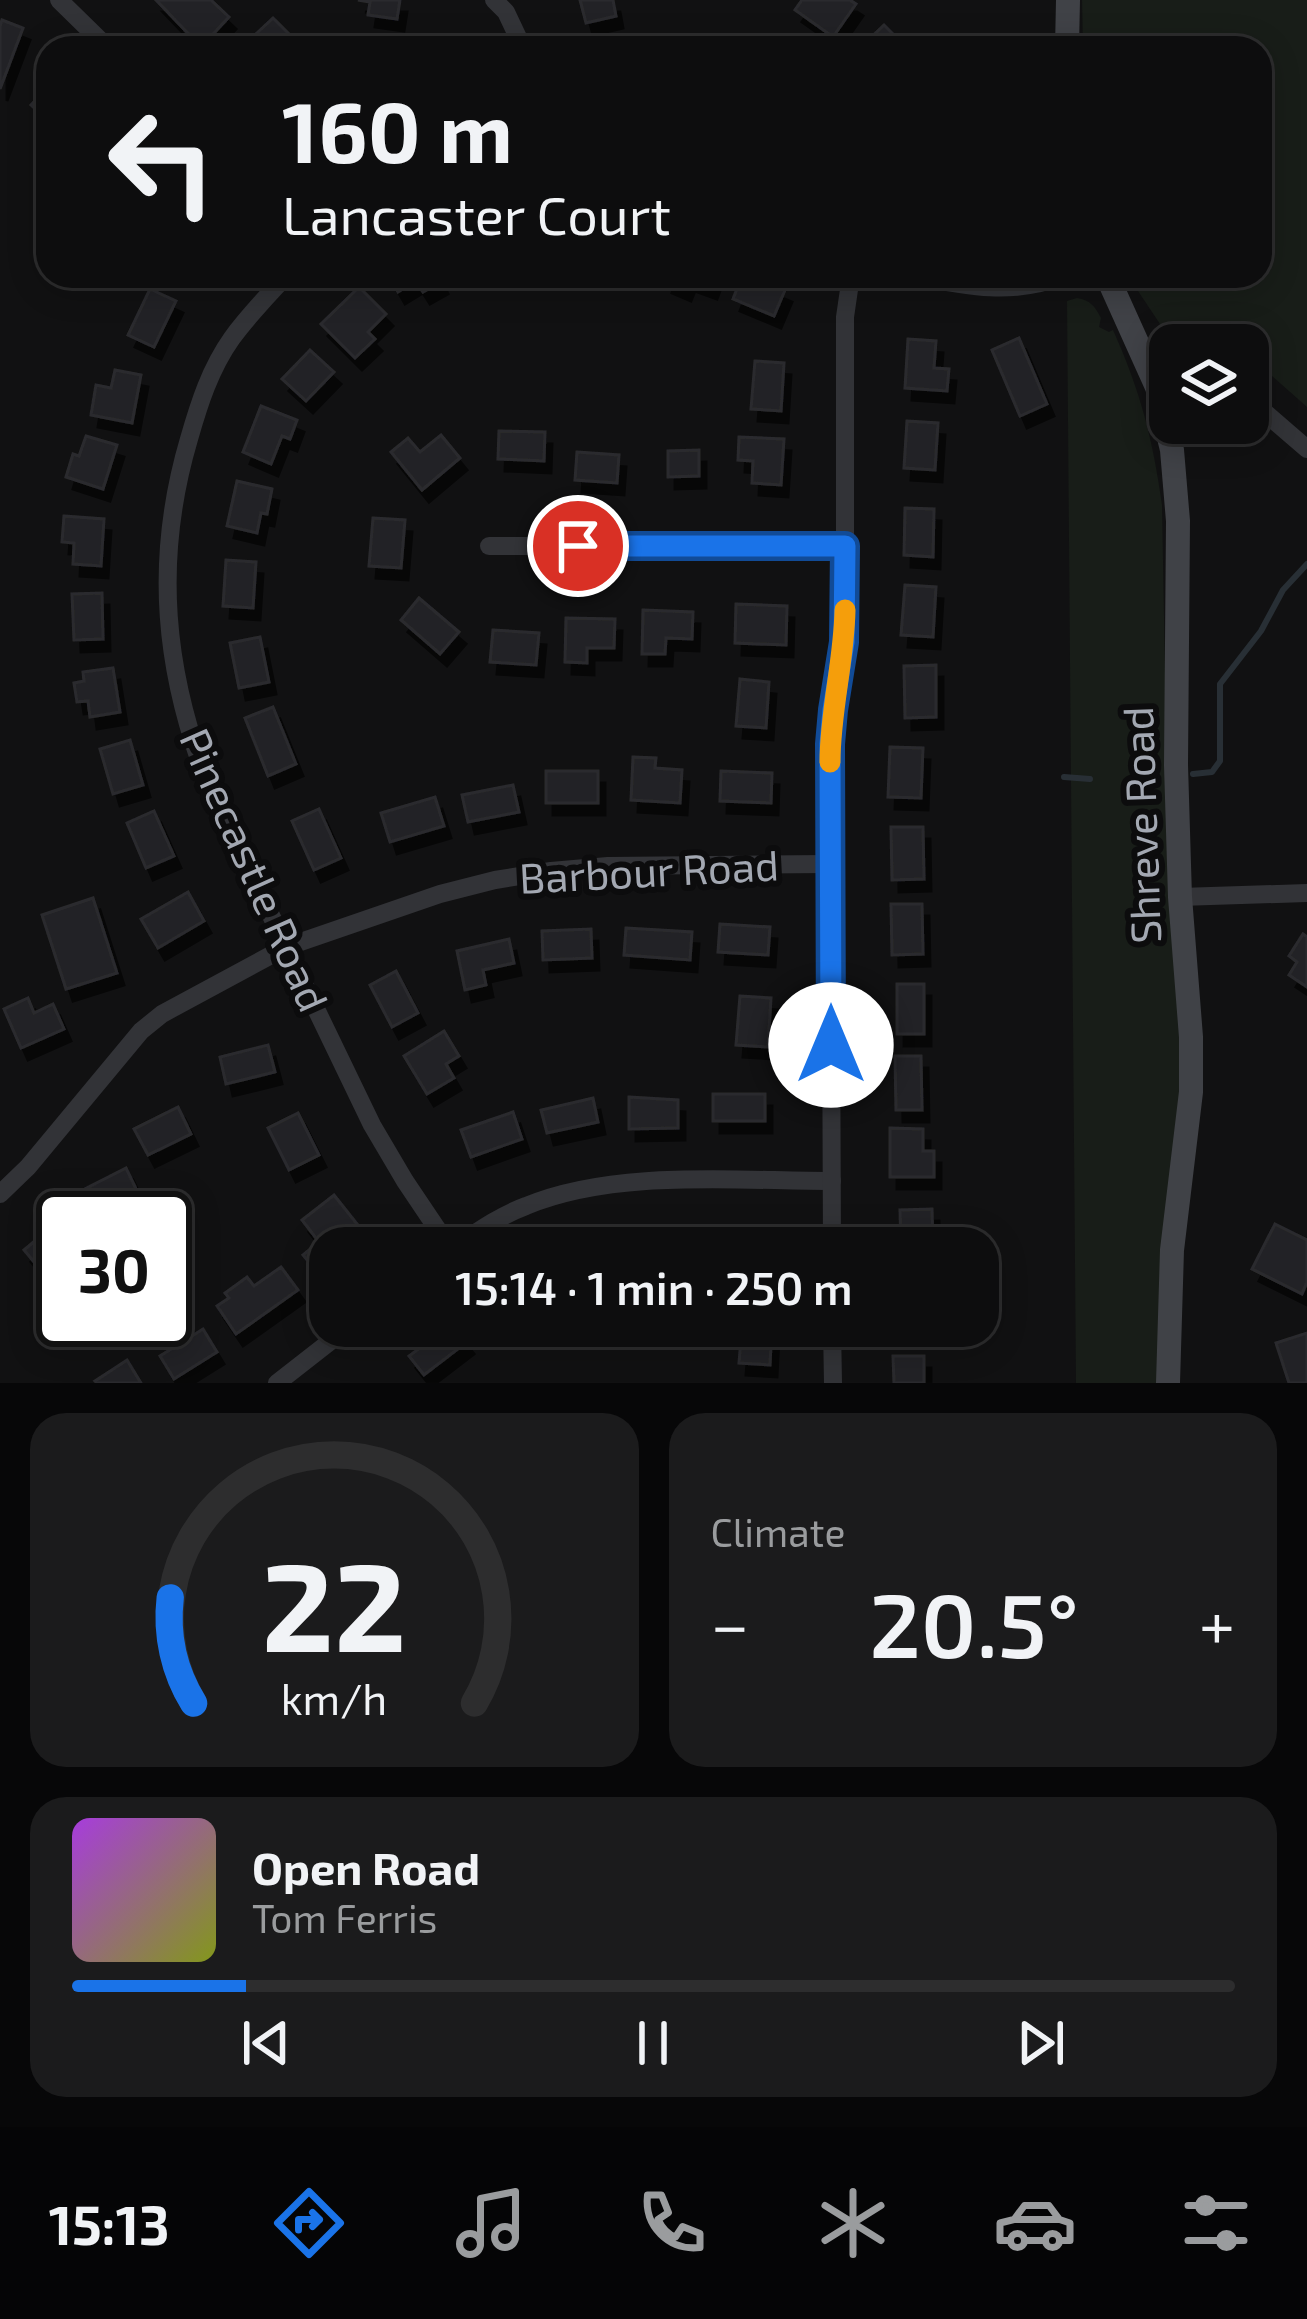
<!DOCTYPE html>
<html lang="en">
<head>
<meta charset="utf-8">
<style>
  :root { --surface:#0d0d0e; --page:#1b1b1c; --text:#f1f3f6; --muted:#9a9c9e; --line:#2d2d2e; --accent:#1a73e8 }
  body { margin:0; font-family:"Exo 2",sans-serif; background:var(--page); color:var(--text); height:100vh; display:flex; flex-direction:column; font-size:45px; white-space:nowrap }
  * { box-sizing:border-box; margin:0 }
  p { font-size:39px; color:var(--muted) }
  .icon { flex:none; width:66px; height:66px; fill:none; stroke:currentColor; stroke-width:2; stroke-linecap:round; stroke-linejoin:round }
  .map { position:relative; height:1383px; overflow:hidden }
  .panel { display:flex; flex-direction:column; gap:30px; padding:30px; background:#070708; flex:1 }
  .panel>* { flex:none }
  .top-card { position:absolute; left:36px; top:36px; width:1236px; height:252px; border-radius:36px; box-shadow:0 6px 30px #0003,0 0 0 3px var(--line); background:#0d0d0e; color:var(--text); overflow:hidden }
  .controls { position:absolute; left:1149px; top:324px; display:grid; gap:24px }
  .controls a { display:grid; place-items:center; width:120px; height:120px; border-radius:24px; background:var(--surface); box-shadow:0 6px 30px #0003,0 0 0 3px var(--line); font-size:60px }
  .speed { position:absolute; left:36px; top:1191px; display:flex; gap:24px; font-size:60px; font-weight:700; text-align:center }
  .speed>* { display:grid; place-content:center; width:156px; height:156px; border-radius:50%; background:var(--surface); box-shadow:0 6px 30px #0003,0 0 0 3px var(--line); line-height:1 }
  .speed .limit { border:6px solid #111; border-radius:18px; background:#fff; color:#111 }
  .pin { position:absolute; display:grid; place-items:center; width:102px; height:102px; color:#fff; margin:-51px; border:6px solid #fff; border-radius:50%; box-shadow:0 3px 12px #0007 }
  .me { position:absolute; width:132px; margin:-66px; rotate:0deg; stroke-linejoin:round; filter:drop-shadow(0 0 9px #0008) }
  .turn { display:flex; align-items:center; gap:42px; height:252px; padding:0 48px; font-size:54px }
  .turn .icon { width:156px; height:156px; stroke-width:2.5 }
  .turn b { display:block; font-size:84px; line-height:102px }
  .big { font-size:90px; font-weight:600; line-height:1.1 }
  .panel .card { flex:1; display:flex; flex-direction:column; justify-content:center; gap:18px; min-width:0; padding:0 42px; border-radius:36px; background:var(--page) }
  .panel .dial { align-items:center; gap:0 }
  .dial svg { height:312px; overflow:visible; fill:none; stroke:var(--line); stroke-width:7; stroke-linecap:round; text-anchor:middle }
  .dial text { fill:var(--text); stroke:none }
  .song { display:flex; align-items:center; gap:36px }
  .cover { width:144px; height:144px; border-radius:18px; background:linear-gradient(135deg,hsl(280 70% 55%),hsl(70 70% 35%)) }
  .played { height:12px; border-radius:6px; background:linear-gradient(90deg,var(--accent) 15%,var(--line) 15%) }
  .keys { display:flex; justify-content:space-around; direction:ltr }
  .heat { display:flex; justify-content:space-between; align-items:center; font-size:66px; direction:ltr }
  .panel .tiles { flex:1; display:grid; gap:30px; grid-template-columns:1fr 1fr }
  .card:last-child { grid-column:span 2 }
  .trip { position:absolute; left:309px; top:1227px; width:690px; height:120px; border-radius:36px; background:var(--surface); box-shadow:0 6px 30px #0003,0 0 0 3px var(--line); font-weight:600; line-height:120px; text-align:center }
  .dock { display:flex; height:192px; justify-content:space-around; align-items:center; background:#050506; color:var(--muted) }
  .dock .icon { width:84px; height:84px }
  .dock .on { color:var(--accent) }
  .dock b { font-size:54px; color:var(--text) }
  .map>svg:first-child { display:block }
  .green { fill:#181d18 }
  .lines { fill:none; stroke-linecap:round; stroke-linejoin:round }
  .stream { stroke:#282f35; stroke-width:6 }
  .building { fill:#242426; stroke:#2b2b2e; stroke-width:3; filter:url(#shadow) }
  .street { stroke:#323337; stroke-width:18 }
  .secondary { stroke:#404247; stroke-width:24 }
  .route-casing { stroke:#114b97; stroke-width:30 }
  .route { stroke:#1a73e8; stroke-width:21 }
  .slow { stroke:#f59e0b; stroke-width:21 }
  .labels { text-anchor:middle; stroke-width:12; stroke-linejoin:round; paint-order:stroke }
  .street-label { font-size:42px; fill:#a3a8b2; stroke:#0c0c0d }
</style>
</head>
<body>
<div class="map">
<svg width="1307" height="1383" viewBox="0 0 1307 1383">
  <defs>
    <filter id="shadow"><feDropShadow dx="7" dy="12" stdDeviation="0" flood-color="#0009"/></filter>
  </defs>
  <rect width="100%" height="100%" fill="#111112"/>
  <g class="green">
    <path d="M 1082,0 L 1307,0 L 1307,407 L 1272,376 L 1248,371 L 1248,345 L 1174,345 L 1128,276 L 1260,276 L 1260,48 L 1083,48 Z"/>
    <path d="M 1077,298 C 1091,300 1095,307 1101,318 L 1099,327 L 1109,332 L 1113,330 C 1140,390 1153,439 1162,505 L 1169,895 L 1179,1004 L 1181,1092 L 1158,1383 L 1076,1383 L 1067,301 Z"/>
  </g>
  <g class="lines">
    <g class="stream">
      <path d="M 1193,774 L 1212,772 L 1220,761 L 1220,684 L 1261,631 L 1283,590 L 1307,564"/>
      <path d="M 1146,776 L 1156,776"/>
      <path d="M 1064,777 L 1090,779"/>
    </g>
  </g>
  <g class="building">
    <path d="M 156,0 L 211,0 L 229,17 L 201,47 Z"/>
    <path d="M 358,0 L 400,0 L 397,19 L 368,15 L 370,2 Z"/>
    <path d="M 580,0 L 613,0 L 616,16 L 586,23 Z"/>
    <path d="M 802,0 L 850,0 L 856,4 L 833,37 L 795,10 Z"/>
    <path d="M 273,18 L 291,36 L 279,48 L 241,48 Z"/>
    <path d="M 2,20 L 23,28 L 0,89 L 0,26 Z"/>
    <path d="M 884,25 L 907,48 L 862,46 Z"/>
    <path d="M 48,87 L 48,121 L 31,105 Z"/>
    <path d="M 389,276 L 438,276 L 441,282 L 423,292 L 416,281 L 398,292 Z"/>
    <path d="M 667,276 L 714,276 L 710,287 L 688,279 L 684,289 L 665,281 Z"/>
    <path d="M 742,276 L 751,276 L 785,290 L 774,316 L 733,299 Z"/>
    <path d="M 359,287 L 386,314 L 368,332 L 375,339 L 355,358 L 321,324 Z"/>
    <path d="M 150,289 L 176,301 L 154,347 L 128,335 Z"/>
    <path d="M 1019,338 L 1047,404 L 1020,416 L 992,350 Z"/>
    <path d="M 908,339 L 936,341 L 934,368 L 949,369 L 947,391 L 905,388 Z"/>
    <path d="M 310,350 L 334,372 L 306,401 L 282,379 Z"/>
    <path d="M 755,361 L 784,363 L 781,411 L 751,409 Z"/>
    <path d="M 115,370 L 141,375 L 132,423 L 91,415 L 96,385 L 111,388 Z"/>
    <path d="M 261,406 L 297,420 L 290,439 L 282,436 L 271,464 L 243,452 Z"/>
    <path d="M 907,421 L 938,423 L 935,470 L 904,468 Z"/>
    <path d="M 499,431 L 545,432 L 544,461 L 498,459 Z"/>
    <path d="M 441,435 L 460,458 L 422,490 L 391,452 L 408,438 L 420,452 Z"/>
    <path d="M 86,436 L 117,445 L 103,489 L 66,477 L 73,454 L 79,456 Z"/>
    <path d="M 739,437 L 784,439 L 781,485 L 752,483 L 753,461 L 738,460 Z"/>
    <path d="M 699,450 L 699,476 L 668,477 L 668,451 Z"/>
    <path d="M 577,452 L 619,455 L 617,483 L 575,480 Z"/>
    <path d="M 237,481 L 272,489 L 267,514 L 261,513 L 257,533 L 227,526 Z"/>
    <path d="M 905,508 L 934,509 L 933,557 L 904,555 Z"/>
    <path d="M 64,516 L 104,519 L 101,566 L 73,564 L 74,543 L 62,542 Z"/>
    <path d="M 373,518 L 405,520 L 401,568 L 369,566 Z"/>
    <path d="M 226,560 L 256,562 L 253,608 L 223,606 Z"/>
    <path d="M 905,585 L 936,587 L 933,637 L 901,635 Z"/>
    <path d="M 102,593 L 103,639 L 74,640 L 72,594 Z"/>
    <path d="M 419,598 L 459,632 L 440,654 L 401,620 Z"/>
    <path d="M 736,604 L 787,606 L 786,645 L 735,643 Z"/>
    <path d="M 643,610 L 693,612 L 692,639 L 666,638 L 665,654 L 642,654 Z"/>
    <path d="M 566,618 L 615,619 L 614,648 L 587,648 L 587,663 L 565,662 Z"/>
    <path d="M 493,630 L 539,633 L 536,665 L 490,662 Z"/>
    <path d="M 260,637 L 269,682 L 239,688 L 230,643 Z"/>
    <path d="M 936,665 L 936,717 L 905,718 L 904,666 Z"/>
    <path d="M 113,668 L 120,712 L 90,717 L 88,701 L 77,702 L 74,683 L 84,681 L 83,672 Z"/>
    <path d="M 740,679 L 769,682 L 766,728 L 736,726 Z"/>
    <path d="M 273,707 L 296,764 L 268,776 L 245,718 Z"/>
    <path d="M 130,740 L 143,785 L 113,794 L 100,749 Z"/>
    <path d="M 890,747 L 923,748 L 921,798 L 888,797 Z"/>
    <path d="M 633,757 L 656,758 L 655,768 L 682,770 L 680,803 L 631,800 Z"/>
    <rect x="546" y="771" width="52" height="32"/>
    <path d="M 721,771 L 772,773 L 771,803 L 720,801 Z"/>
    <path d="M 513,785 L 519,812 L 468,822 L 462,795 Z"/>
    <path d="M 435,797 L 444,826 L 390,842 L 381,813 Z"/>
    <path d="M 319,809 L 341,858 L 314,870 L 292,821 Z"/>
    <path d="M 154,811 L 174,856 L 146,868 L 127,823 Z"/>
    <path d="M 891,827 L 923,827 L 924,879 L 892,880 Z"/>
    <path d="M 188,892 L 204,921 L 158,948 L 141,919 Z"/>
    <path d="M 93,898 L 117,973 L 66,989 L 42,915 Z"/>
    <path d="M 891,904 L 922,904 L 923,954 L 892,955 Z"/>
    <path d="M 720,924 L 770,927 L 768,955 L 718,952 Z"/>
    <path d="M 626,928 L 692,932 L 690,960 L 624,955 Z"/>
    <path d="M 591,929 L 592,958 L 543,960 L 542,931 Z"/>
    <path d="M 1303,934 L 1307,937 L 1307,987 L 1289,975 L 1297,962 L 1289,956 Z"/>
    <path d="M 509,939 L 514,963 L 483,970 L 486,985 L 465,990 L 457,951 Z"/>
    <path d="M 396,971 L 418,1013 L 392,1027 L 370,985 Z"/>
    <rect x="897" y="984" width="27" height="50"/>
    <path d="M 740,996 L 771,998 L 768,1047 L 736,1045 Z"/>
    <path d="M 28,998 L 34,1013 L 53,1004 L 64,1029 L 21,1048 L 4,1009 Z"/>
    <path d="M 444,1031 L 459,1056 L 446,1064 L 454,1078 L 427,1094 L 404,1056 Z"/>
    <path d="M 268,1045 L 275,1072 L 226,1084 L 220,1057 Z"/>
    <path d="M 895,1056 L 921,1056 L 922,1110 L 896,1110 Z"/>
    <rect x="713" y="1094" width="52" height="27"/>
    <path d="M 629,1097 L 678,1100 L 678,1128 L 629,1129 Z"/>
    <path d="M 593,1098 L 598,1122 L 547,1133 L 541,1110 Z"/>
    <path d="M 178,1107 L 191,1134 L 148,1155 L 134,1129 Z"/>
    <path d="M 513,1112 L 522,1139 L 471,1157 L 461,1130 Z"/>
    <path d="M 298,1113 L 319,1155 L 289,1170 L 268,1128 Z"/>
    <path d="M 890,1128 L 923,1129 L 923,1151 L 934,1151 L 934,1177 L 890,1177 Z"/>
    <path d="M 126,1168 L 139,1195 L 96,1216 L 83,1190 Z"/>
    <path d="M 334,1195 L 365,1234 L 347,1248 L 330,1248 L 330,1261 L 317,1272 L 303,1255 L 319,1242 L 302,1220 Z"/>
    <path d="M 932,1209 L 933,1248 L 901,1248 L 900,1210 Z"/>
    <path d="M 61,1219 L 63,1222 L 63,1257 L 44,1274 L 24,1250 Z"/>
    <path d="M 1275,1224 L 1307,1240 L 1307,1282 L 1302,1294 L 1252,1269 Z"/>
    <path d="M 632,1240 L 684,1242 L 684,1248 L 631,1248 Z"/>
    <path d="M 724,1241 L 772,1244 L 772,1248 L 723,1248 Z"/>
    <path d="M 281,1267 L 298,1290 L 236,1334 L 217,1306 L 229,1298 L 225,1293 L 247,1277 L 254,1286 Z"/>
    <path d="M 449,1326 L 454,1326 L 467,1342 L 424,1375 L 409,1356 Z"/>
    <path d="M 742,1326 L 772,1326 L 770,1365 L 739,1363 Z"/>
    <path d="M 203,1329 L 217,1352 L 174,1379 L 160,1356 Z"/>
    <path d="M 1307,1333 L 1307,1383 L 1289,1383 L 1276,1343 Z"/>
    <path d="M 893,1356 L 924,1356 L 924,1383 L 894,1383 Z"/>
    <path d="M 127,1360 L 141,1383 L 97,1383 L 95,1381 Z"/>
  </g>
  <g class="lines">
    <g class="street">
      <path d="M 59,0 L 108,48"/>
      <path d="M 494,0 L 506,12 L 523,48"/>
      <path d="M 286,276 C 267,296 248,316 232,338 C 210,369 199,404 189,439 C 153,561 164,673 210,789 L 372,1125 L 405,1181 L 450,1248"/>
      <path d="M 914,276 C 965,286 1013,296 1063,276"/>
      <path d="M 1248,398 L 1307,449"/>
      <path d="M 489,546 L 845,546"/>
      <path d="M 1180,897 L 1307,893"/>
      <path d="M 0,1194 L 28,1167 L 141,1031 L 162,1014 L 286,947 L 440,894 L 495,880 L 551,871 L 608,866 L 830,864"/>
      <path d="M 453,1248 C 477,1232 499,1216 526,1206 C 615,1169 736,1181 832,1181"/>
      <path d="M 832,1248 L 830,744 L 833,709 L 845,642 L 845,317 L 851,276"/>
      <path d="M 832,1326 L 833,1383"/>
      <path d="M 277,1383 L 350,1326"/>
    </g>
    <g class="secondary">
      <path d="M 1067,48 L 1068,0"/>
      <path d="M 1107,276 L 1157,387 L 1172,450 L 1178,521 L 1176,765 L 1180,897 L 1191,1037 L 1191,1092 L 1172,1250 L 1168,1383"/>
    </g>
  </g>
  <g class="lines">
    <g class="route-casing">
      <path id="route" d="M 578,546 L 845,546 L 844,642 L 833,710 L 830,744 L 831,1045"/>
    </g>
    <use href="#route" class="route"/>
    <path class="slow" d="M 830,762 C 830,711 844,662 845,610"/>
  </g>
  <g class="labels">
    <g class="street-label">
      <text transform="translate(1142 825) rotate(-92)" y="15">Shreve Road</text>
      <text transform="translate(254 870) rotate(66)" y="15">Pinecastle Road</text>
      <text transform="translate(649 872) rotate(-3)" y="15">Barbour Road</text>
    </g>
  </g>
</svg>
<div class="controls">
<a><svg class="icon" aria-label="layers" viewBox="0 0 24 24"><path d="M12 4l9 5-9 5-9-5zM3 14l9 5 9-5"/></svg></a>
</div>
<div class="speed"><div class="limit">30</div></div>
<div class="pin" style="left:578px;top:546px;background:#d93025"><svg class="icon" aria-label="arrive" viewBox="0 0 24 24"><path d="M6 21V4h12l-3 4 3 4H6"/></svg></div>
<svg class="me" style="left:831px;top:1045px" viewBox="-20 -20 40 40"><circle r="19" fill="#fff"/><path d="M0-13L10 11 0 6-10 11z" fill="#1a73e8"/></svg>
<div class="trip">15:14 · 1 min · 250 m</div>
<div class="top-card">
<div class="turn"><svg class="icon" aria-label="left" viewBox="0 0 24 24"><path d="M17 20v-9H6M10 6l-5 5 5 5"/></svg><div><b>160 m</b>Lancaster Court</div></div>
</div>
</div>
<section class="panel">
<div class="tiles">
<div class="card dial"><svg viewBox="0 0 100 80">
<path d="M14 69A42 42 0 1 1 86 69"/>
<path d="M14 69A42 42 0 0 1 8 42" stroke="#1a73e8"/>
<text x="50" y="56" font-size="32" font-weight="700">22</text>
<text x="50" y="72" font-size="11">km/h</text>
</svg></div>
<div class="card"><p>Climate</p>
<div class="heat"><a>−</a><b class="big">20.5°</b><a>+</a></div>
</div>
<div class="card">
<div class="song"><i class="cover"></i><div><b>Open Road</b><p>Tom Ferris</p></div></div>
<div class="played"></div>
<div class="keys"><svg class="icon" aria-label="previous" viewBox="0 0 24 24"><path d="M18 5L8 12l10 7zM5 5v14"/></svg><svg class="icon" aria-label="pause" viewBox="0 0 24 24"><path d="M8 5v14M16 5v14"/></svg><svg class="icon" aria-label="next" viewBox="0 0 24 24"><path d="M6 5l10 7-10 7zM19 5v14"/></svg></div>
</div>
</div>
</section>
<nav class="dock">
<b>15:13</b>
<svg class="icon on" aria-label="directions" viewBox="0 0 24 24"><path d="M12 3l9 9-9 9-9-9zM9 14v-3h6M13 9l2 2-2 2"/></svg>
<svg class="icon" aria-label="music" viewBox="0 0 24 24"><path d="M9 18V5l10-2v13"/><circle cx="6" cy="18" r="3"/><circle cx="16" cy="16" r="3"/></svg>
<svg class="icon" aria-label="phone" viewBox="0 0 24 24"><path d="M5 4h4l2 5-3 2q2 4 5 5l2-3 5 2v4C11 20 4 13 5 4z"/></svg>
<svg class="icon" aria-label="climate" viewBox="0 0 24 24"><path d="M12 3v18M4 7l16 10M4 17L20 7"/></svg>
<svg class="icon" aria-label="car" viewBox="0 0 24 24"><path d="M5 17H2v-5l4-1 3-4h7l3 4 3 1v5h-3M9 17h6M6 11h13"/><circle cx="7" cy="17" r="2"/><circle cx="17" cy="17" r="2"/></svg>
<svg class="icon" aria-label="filters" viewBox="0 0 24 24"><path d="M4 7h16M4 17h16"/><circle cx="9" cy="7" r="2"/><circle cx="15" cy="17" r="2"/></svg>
</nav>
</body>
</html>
